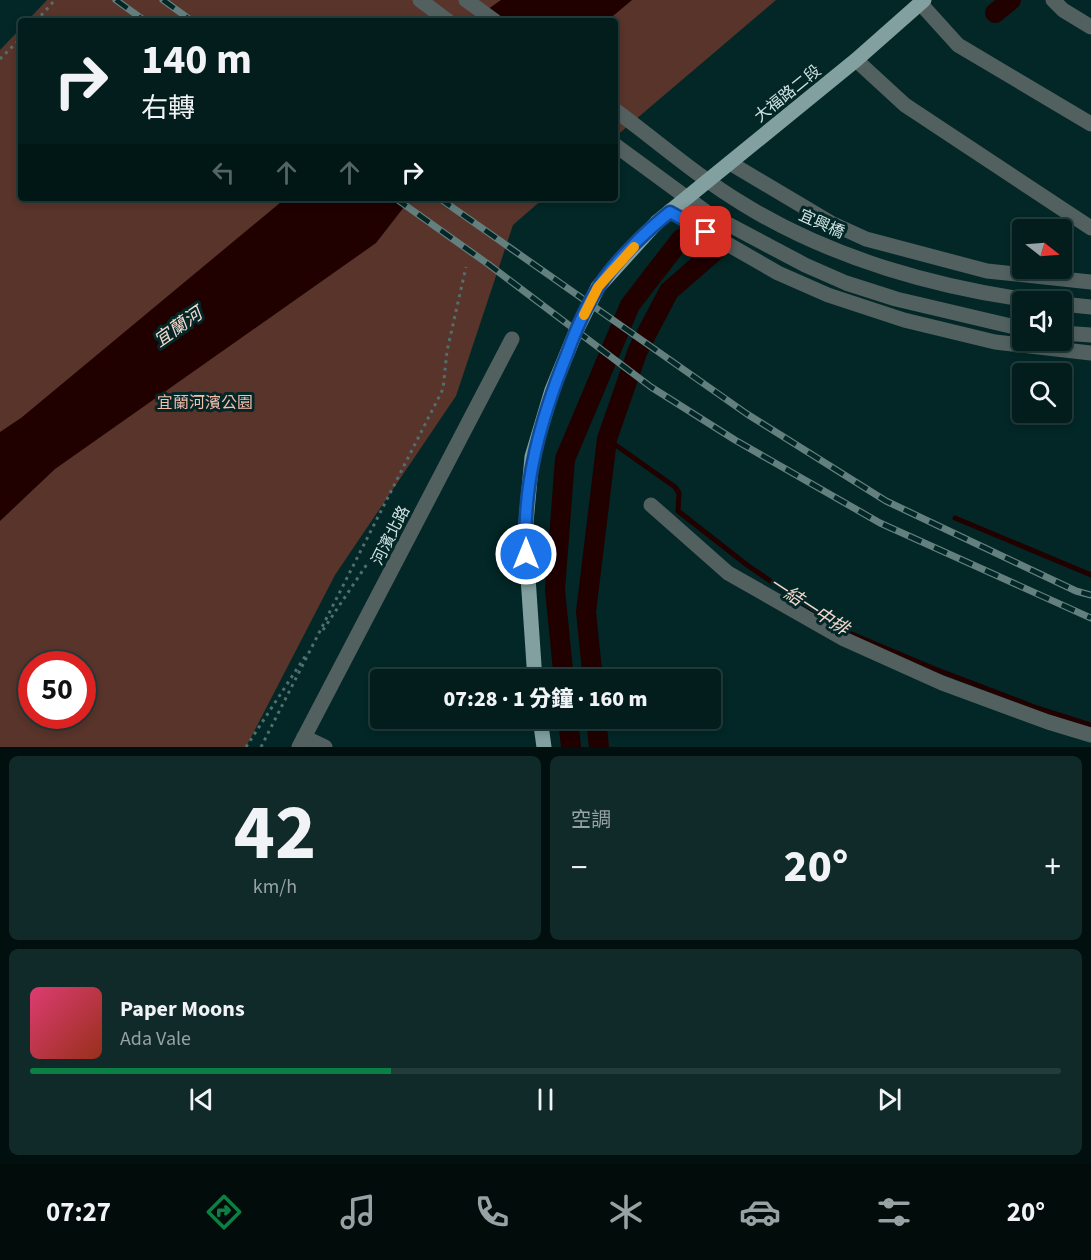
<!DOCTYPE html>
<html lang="zh-TW">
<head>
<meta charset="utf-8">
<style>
  :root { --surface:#021d1c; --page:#102a29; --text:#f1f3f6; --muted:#96a2a3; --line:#233b3b; --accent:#0b8043 }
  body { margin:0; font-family:"Source Sans 3","Noto Sans TC",sans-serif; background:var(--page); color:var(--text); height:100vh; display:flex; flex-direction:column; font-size:22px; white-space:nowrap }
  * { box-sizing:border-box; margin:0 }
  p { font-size:20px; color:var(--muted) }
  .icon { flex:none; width:33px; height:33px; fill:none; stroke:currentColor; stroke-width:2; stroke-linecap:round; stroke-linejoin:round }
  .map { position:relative; height:747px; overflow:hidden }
  .panel { display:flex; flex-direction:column; gap:9px; padding:9px; background:#01100f; flex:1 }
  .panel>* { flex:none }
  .top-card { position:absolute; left:18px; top:18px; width:600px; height:183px; border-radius:6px; box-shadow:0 3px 9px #0003,0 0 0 2px var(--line); background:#021d1c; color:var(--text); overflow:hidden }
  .needle { width:39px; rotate:107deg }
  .buttons { position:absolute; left:1012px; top:219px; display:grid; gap:12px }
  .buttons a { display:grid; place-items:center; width:60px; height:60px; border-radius:6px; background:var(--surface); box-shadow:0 3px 9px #0003,0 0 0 2px var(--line); font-size:30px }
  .speed { position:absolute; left:18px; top:651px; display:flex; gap:12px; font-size:30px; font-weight:700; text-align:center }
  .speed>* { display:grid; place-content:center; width:78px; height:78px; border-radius:50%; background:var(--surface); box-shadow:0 3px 9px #0003,0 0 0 2px var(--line); line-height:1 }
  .speed .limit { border:9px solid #d22; background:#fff; color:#111 }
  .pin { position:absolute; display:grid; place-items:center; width:51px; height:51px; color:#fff; margin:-26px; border-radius:12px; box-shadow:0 3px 9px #0006 }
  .me { position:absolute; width:66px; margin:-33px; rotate:0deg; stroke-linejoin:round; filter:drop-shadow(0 0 4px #0008) }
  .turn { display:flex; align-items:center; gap:21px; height:126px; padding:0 24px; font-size:27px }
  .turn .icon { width:78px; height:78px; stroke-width:2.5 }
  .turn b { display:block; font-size:42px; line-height:51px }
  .lanes { display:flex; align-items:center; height:57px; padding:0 24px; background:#0003; justify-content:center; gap:30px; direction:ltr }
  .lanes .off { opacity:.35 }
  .big { font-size:45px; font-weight:800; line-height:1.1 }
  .panel .card { flex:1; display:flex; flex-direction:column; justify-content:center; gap:9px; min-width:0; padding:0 21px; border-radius:9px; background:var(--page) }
  .panel .dial { align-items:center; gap:0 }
  .dial b { font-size:78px; line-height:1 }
  .song { display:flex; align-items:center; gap:18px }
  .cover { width:72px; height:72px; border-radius:9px; background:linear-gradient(135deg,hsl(340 70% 55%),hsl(10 70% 35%)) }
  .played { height:6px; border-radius:3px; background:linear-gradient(90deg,var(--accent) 35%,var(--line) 35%) }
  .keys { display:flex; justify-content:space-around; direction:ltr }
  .heat { display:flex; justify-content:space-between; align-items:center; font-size:33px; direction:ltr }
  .panel .tiles { flex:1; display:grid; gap:9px; grid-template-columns:1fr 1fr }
  .card:last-child { grid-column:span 2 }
  .trip { position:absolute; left:370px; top:669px; width:351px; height:60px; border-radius:6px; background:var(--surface); box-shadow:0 3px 9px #0003,0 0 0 2px var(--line); font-weight:800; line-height:60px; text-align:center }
  .dock { display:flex; height:96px; justify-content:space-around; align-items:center; background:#010c0b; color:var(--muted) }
  .dock .icon { width:42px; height:42px }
  .dock .current { color:var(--accent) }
  .dock b { font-size:27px; color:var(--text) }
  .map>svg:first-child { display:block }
  .green { fill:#58342a; fill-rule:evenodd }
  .water { fill:#200100 }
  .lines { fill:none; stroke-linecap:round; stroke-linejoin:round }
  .stream { stroke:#200100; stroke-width:5 }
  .canal { stroke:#200100; stroke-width:20 }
  .path { stroke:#506f6e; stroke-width:3; stroke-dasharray:3 4.5; stroke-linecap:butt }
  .minor { stroke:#526060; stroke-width:15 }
  .major { stroke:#81a09f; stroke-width:15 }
  .rail-casing { stroke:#637f7e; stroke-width:7 }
  .rail { stroke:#022726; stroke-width:4.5; stroke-dasharray:14; stroke-linecap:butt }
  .route-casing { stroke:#114b97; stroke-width:15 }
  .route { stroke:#1a73e8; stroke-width:10 }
  .slow { stroke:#f59e0b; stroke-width:10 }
  .labels { text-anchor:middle; stroke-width:6; stroke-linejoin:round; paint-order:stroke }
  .street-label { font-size:16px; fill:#d0e3e2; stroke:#022726 }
  .park-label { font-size:16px; fill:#f9bdac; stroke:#022726 }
  .water-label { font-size:18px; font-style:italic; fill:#f7d8cf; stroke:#022726 }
</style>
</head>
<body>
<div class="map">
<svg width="1091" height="747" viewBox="0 0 1091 747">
  <rect width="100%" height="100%" fill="#022726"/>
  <g class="green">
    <path d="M 47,0 L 776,0 L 615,137 L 615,21 L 27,21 Z"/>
    <path d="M 21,28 L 21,198 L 544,198 L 513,225 L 456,396 L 335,575 L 246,747 L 0,747 L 0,50 ZM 32,664 L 82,664 L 82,716 L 32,716 Z"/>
  </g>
  <g class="water">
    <path d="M 501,0 L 632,0 L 607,21 L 471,21 Z"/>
    <path d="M 294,198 L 411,198 L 376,243 L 55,469 L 0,521 L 0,432 L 21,418 L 281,202 Z"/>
  </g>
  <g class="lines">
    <g class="stream">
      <path d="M 607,439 L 675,487 L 679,493 L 678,511 L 747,565 L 842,630 L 935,669 L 1037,708 L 1091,725"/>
      <path d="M 955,518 L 1091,575"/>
    </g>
    <g class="canal">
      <path d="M 995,13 L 1011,0"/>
      <path d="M 564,680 L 555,590 L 565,459 L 630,305 L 681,239"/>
      <path d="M 593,680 L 586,612 L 607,439 L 638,350 L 669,291 L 715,251"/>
      <path d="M 568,718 L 571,747"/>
      <path d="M 596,718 L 599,747"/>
    </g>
    <g class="path">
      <path d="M 36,21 L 55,0"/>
      <path d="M 0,59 L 21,38"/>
      <path d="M 323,630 L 401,513"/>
      <path d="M 246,747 L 306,655"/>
      <path d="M 261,747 L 443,389 L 447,351 L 466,267"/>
    </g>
    <g class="minor">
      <path d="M 420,0 L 448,21"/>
      <path d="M 466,0 L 495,21"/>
      <path d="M 1053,0 L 1063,10 L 1091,27"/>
      <path d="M 920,3 L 958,45 L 1091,124"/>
      <path d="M 856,60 L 905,105 L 1091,228"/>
      <path d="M 615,110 C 657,141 698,177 743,204 C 832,259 940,289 1043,302"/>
      <path d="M 615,145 L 709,214 L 805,265 L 846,283 L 896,299 L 1023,329"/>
      <path d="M 730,163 L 831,223 L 866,239 L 987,271 L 1091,282"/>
      <path d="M 670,211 L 778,273 L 828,295 L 904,320 L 995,342 L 1091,353"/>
      <path d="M 1062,304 L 1091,307"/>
      <path d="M 1062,333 L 1091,335"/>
      <path d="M 651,505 L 728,573 L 844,639 L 942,683 L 1048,722 L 1091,735"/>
      <path d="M 304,737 L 325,747"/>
      <path d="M 299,747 L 512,339"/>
    </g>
    <g class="major">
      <path d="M 535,680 L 525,533 L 532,457 L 552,390 L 577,329 L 598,287 L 657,222 L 856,60 L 924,0"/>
      <path d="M 540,718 L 544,747"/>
    </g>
    <g class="rail-casing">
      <g id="rail">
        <path d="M 116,0 L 145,21"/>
        <path d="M 163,0 L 192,21"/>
        <path d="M 395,198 L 488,264 L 651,387 L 735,440 L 880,523 L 1091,618"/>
        <path d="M 439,198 L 747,414 L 886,501 L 1076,591 L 1091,595"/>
      </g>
    </g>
    <use href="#rail" class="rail"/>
  </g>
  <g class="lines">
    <g class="route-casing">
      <path id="route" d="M 526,554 C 522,484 541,418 567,354 C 575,332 585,308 598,288 C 614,262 646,231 670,212 L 706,232"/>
    </g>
    <use href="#route" class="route"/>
    <path class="slow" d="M 584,315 L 598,287 L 634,247"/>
  </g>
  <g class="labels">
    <g class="street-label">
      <text transform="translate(787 93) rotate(-39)" y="6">大福路二段</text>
      <text transform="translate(822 223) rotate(24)" y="6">宜興橋</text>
      <text transform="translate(390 535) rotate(-63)" y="6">河濱北路</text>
    </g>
    <g class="park-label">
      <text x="205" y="408">宜蘭河濱公園</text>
    </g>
    <g class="water-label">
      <text transform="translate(178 327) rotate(-35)" y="6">宜蘭河</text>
      <text transform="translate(809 606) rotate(33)" y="6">一結一中排</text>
    </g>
  </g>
</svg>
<div class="buttons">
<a><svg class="needle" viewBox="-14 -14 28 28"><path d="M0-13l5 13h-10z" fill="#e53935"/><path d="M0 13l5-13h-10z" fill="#96a2a3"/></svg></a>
<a><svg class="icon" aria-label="sound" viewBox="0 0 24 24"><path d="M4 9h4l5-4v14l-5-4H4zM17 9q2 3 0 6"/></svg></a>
<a><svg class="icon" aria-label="search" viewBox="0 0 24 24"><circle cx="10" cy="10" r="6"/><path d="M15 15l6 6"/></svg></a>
</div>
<div class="speed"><div class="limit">50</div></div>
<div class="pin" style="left:706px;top:232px;background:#d93025"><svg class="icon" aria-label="arrive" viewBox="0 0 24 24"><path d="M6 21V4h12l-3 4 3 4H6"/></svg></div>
<svg class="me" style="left:526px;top:554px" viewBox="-20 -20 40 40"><circle r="17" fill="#1a73e8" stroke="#fff" stroke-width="3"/><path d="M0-11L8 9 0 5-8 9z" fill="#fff"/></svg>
<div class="trip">07:28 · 1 分鐘 · 160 m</div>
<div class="top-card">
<div class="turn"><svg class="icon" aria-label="right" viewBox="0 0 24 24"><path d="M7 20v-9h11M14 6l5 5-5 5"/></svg><div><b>140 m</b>右轉</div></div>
<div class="lanes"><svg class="icon off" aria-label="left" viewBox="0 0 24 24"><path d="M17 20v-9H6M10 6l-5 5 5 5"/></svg><svg class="icon off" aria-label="ahead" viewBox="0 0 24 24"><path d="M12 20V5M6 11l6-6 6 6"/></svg><svg class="icon off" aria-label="ahead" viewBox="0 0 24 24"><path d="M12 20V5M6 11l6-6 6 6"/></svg><svg class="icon" aria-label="right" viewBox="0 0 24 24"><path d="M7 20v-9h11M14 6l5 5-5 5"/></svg></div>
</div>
</div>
<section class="panel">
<div class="tiles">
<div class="card dial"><b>42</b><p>km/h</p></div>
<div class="card"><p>空調</p>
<div class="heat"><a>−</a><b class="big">20°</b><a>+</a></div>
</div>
<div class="card">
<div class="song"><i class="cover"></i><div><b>Paper Moons</b><p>Ada Vale</p></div></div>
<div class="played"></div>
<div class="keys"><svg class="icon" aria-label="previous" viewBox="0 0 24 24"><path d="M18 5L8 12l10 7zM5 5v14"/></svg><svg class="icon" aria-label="pause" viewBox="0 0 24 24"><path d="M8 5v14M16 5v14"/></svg><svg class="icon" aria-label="next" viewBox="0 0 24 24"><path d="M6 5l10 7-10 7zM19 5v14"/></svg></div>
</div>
</div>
</section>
<nav class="dock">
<b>07:27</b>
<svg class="icon current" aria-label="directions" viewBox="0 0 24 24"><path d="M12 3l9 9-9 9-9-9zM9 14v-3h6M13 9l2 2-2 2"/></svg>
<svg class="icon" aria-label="music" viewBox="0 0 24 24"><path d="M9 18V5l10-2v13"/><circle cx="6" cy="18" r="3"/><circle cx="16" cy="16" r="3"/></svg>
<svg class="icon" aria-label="phone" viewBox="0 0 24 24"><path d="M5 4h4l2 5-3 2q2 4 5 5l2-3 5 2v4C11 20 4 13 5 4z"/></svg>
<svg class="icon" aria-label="climate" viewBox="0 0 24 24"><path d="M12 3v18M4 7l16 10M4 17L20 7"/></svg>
<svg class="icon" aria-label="car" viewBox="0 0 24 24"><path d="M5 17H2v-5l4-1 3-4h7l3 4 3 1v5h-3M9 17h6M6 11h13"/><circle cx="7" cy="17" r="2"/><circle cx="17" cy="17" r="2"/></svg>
<svg class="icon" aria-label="filters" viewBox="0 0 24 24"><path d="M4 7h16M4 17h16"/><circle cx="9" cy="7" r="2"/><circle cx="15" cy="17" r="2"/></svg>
<b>20°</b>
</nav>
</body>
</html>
